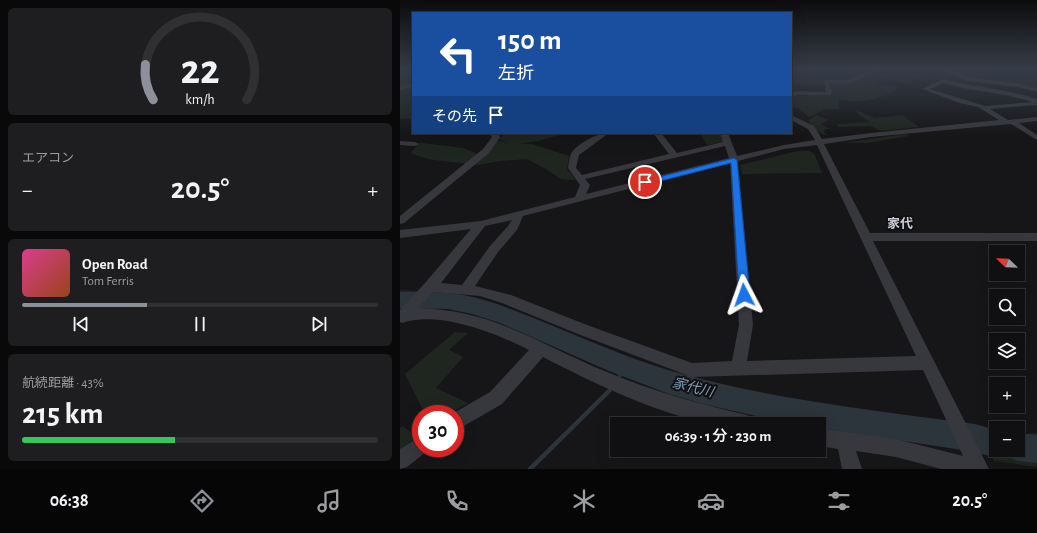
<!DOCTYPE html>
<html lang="ja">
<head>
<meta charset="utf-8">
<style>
  :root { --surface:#101012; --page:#1e1e20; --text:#f1f3f6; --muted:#9c9d9f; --line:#303032; --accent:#8c9099 }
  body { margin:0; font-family:"Alegreya Sans","Noto Sans JP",sans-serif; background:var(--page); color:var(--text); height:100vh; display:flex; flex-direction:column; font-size:15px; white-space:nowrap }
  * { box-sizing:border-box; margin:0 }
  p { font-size:13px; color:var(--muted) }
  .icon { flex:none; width:22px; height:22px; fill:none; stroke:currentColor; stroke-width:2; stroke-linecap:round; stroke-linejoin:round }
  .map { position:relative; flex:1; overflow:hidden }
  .side { display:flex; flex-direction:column; gap:8px; padding:8px; background:#09090a; width:400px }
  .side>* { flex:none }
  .banner { position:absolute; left:12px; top:12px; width:380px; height:122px; border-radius:0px; box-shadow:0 4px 16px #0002,0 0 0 1px var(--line); background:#1a4fa0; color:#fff; overflow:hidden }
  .needle { width:26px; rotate:293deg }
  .tools { position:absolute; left:589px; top:245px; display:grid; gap:8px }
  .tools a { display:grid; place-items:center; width:36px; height:36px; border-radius:0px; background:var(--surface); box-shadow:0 4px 16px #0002,0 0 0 1px var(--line); font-size:20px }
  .speed { position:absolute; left:12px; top:405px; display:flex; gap:8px; font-size:20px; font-weight:700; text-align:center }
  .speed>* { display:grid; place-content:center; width:52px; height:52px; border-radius:50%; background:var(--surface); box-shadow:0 4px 16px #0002,0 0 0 1px var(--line); line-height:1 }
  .speed .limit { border:6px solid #d22; background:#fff; color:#111 }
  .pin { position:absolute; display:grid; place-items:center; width:34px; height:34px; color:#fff; margin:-17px; border:2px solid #fff; border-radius:50%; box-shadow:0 1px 4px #0007 }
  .me { position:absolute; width:44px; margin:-22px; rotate:356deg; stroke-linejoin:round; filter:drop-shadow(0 0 3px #0008) }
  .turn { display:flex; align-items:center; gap:14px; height:84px; padding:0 20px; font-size:18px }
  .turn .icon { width:52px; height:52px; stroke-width:2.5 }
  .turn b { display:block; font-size:28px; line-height:34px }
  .then { display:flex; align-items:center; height:38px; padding:0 20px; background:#0003; gap:8px; font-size:15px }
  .big { font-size:30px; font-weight:600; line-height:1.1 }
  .side .widget { flex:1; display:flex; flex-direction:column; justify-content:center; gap:6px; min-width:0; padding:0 14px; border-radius:6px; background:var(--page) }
  .side .dial { align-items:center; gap:0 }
  .dial svg { height:104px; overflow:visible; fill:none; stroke:var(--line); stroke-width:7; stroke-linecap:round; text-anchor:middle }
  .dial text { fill:var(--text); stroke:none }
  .song { display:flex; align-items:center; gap:12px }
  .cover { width:48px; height:48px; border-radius:6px; background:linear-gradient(135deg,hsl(330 70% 55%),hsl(20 70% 35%)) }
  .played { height:4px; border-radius:2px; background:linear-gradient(90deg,var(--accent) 35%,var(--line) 35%) }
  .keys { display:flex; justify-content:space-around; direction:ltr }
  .heat { display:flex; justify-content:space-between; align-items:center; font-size:22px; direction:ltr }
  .charge { height:6px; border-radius:3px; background:linear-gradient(90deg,#34c759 43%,var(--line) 0) }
  .trip { position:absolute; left:210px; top:417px; width:216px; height:40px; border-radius:0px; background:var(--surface); box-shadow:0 4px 16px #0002,0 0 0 1px var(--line); font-weight:600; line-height:40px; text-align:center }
  .tabs { display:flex; height:64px; justify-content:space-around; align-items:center; background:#060607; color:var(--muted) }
  .tabs .icon { width:28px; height:28px }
  .tabs .selected { color:var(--accent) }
  .tabs b { font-size:18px; color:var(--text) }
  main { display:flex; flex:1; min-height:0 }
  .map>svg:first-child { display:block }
  .green { fill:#1e261f }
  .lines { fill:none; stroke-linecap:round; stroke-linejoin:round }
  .stream { stroke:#2c353c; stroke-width:4.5 }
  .river { fill:#2c353c; fill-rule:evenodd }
  .minor { fill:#37383d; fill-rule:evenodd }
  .route { fill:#1a73e8; stroke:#114b97 }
  .labels { text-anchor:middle; stroke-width:4; stroke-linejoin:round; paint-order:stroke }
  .quarter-label { font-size:13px; font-weight:bold; fill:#c9ccd4; stroke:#111113 }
  .near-water-label { font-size:14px; font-style:italic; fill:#7f9bb3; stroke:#111113 }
</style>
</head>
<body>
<main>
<section class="side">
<div class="widget dial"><svg viewBox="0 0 100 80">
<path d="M14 69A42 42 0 1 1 86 69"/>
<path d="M14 69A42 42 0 0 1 8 42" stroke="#8c9099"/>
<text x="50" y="56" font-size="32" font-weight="700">22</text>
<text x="50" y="72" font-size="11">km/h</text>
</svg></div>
<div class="widget"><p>エアコン</p>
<div class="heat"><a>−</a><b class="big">20.5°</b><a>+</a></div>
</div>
<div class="widget">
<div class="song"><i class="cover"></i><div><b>Open Road</b><p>Tom Ferris</p></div></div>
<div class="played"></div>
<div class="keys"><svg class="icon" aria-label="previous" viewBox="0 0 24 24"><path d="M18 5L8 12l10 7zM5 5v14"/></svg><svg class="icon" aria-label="pause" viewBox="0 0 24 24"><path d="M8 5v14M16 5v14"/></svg><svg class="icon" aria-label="next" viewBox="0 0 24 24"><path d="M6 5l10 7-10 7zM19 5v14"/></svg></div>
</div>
<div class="widget"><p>航続距離 · 43%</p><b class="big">215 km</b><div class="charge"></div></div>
</section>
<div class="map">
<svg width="637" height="469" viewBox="0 0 637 469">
  <rect width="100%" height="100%" fill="#161618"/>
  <g class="green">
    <path d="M 0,69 L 13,69 L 13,118 L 0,119 Z"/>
    <path d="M 391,69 L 452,69 L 451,71 L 473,74 L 475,72 L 505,77 L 511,81 L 507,83 L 497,81 L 498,79 L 479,78 L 477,83 L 498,87 L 497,90 C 475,101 463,103 439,100 L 439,109 L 425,109 L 409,117 L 397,108 L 391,107 L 391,96 L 428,94 L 427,85 C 416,85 400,89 391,79 Z"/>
    <path d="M 516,69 L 544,69 L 563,78 C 554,75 542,70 532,73 C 519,77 523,80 508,77 Z"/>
    <path d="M 556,69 L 637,69 L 637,89 L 567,78 L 557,73 Z"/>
    <path d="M 457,110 L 475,118 L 502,115 L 519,127 L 480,131 L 471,126 L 438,127 L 437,124 L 470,122 L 458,114 Z"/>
    <path d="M 416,115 L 429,120 L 421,124 L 430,129 L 425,129 L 424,132 L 428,136 L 440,136 C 424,137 417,134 408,120 Z"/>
    <path d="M 107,133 L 168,133 L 138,141 L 119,144 L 132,144 L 169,156 L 167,169 L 176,180 L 161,179 L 144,168 L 127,159 L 101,161 L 77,165 L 33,160 L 18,156 L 11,153 L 19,143 L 24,143 L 63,148 L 78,154 L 97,140 L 112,145 L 98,139 Z"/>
    <path d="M 300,133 L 320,133 L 323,142 L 307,145 Z"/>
    <path d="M 506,134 L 509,136 L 468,143 L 440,143 Z"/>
    <path d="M 398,151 L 409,151 L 414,153 L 422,173 L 342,174 L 340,165 Z"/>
    <path d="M 0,290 L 19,291 L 0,311 Z"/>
    <path d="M 55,332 L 68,333 L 49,350 L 63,357 L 36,388 L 68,403 L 48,414 L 25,414 L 5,374 Z"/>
    <path d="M 2,426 L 11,432 L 13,440 L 0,449 L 0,428 Z"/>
    <path d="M 637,433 L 637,467 L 594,461 L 589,450 L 628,450 L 624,434 Z"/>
  </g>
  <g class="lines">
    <g class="stream">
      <path d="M 220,375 L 226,366"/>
      <path d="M 130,469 L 209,391"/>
    </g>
    <path class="river" d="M 0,292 C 21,292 43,291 63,295 C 90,300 116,311 141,321 C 183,338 225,357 268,370 C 368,399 472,410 575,424 L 596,430 L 596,450 L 618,450 L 618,433 L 637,435 L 637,463 L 618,461 L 608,457 L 606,453 L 596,458 L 575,452 L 419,428 L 419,424 L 396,424 L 383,422 L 307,405 L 269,394 L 209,371 L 100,323 L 72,314 L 48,309 L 0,308 Z"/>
    <g class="minor">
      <path d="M 473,69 L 480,69 L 452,83 L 444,84 L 429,83 L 432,92 L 430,95 L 398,95 L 391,97 L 391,93 L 397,91 L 426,92 L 424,80 L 449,80 Z"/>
      <path d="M 541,69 L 548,69 L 569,77 L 617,83 L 637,88 L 637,92 L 617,87 L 568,81 Z"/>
      <path d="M 543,79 C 574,87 606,89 637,99 L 637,105 L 590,109 L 608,120 L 637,117 L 637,121 L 619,123 L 637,135 L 637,140 L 611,124 L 471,137 L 424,144 L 470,233 L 637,233 L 637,241 L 473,241 L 589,469 L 541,469 L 496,457 L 456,451 L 462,469 L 442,469 L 438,449 L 419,446 L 419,428 L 496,439 L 563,456 L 523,370 L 292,377 L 178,334 L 102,303 L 80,296 L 33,292 L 18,308 C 95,310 140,345 207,372 C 252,391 299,404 347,415 L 353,418 L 356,424 C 341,424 324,427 310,424 C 254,412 193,383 143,357 L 102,404 L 55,431 L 55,414 L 52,414 L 90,392 L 129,350 C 96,333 38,310 2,323 L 0,322 L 0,310 L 25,283 L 71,229 L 0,238 L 0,230 L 81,221 L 175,197 L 180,185 L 168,168 C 169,163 169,157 172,152 C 179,143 197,133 209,133 L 179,155 L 176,168 L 182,175 L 269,154 L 253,133 L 261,133 L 277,153 L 323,142 L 320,133 L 328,133 L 337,156 L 384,145 L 415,140 L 408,129 L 391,120 L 391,115 L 414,126 L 422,139 L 471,133 L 599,120 L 578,107 L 560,103 L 522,89 ZM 543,83 C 573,92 603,92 632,102 L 585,106 L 530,89 ZM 417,145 L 516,356 L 347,361 L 353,325 L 338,161 L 384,149 ZM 325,146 L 329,158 L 186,194 L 190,185 L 185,179 ZM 330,163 L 339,325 L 332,361 L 292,363 L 187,325 L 111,295 L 75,286 L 98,252 L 117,230 L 123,216 ZM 112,220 L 108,226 L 90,246 L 62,285 L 41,283 L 85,226 Z"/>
      <path d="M 13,83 L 13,87 L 0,90 L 0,86 Z"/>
      <path d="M 90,133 L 98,133 L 100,137 L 89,153 L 4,223 L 0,224 L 0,216 L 83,149 L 92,137 Z"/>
      <path d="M 0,141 L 15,142 L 19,144 L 15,146 L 0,145 Z"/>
      <path d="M 21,436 L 21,448 L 29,448 L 27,451 L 7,467 L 0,469 L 0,449 Z"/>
    </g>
  </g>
  <linearGradient id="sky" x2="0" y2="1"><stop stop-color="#0c0c0d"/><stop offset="0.51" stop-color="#363c48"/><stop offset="1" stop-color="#363c48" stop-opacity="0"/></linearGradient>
  <rect width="637" height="135" fill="url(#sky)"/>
  <path class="route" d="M 334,158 L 337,160 L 350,295 L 348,298 L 344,299 L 340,298 L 339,295 L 331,163 L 245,185 L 241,182 L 243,181 Z"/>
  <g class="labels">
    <g class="quarter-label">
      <text x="500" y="228">家代</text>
    </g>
    <g class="near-water-label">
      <text transform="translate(293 387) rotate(14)" y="5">家代川</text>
    </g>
  </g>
</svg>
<div class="tools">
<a><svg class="needle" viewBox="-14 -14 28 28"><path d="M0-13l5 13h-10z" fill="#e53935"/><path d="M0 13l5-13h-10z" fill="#9c9d9f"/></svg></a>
<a><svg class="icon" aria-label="search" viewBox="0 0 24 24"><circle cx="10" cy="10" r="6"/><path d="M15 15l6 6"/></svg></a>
<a><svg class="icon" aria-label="layers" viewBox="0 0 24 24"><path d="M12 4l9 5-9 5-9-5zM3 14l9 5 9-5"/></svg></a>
<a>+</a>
<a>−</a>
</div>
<div class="speed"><div class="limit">30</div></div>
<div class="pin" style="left:245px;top:182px;background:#d93025"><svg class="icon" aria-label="arrive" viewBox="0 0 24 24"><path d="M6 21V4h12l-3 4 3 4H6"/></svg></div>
<svg class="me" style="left:344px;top:295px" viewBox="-20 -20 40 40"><path d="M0-17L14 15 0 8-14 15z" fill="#1a73e8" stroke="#fff" stroke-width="4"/></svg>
<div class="trip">06:39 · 1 分 · 230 m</div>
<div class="banner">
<div class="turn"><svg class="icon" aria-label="left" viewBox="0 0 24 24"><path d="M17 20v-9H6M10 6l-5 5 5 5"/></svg><div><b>150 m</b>左折</div></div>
<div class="then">その先<svg class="icon" aria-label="arrive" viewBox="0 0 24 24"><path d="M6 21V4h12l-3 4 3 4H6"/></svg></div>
</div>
</div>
</main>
<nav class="tabs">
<b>06:38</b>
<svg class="icon selected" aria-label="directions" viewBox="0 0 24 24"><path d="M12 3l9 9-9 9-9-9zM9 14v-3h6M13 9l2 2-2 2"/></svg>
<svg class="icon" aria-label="music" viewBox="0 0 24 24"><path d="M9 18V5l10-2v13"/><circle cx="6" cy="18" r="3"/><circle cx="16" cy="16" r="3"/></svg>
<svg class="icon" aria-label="phone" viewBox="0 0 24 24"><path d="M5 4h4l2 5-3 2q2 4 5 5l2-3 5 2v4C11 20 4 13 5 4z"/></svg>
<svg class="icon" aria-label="climate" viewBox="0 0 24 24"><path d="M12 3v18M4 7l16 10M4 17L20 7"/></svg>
<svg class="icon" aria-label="car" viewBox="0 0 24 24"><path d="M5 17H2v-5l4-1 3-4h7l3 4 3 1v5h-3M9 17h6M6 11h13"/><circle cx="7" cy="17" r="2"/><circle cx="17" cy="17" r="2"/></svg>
<svg class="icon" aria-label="filters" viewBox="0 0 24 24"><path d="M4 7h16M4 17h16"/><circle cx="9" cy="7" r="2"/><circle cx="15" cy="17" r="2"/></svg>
<b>20.5°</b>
</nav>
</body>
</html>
